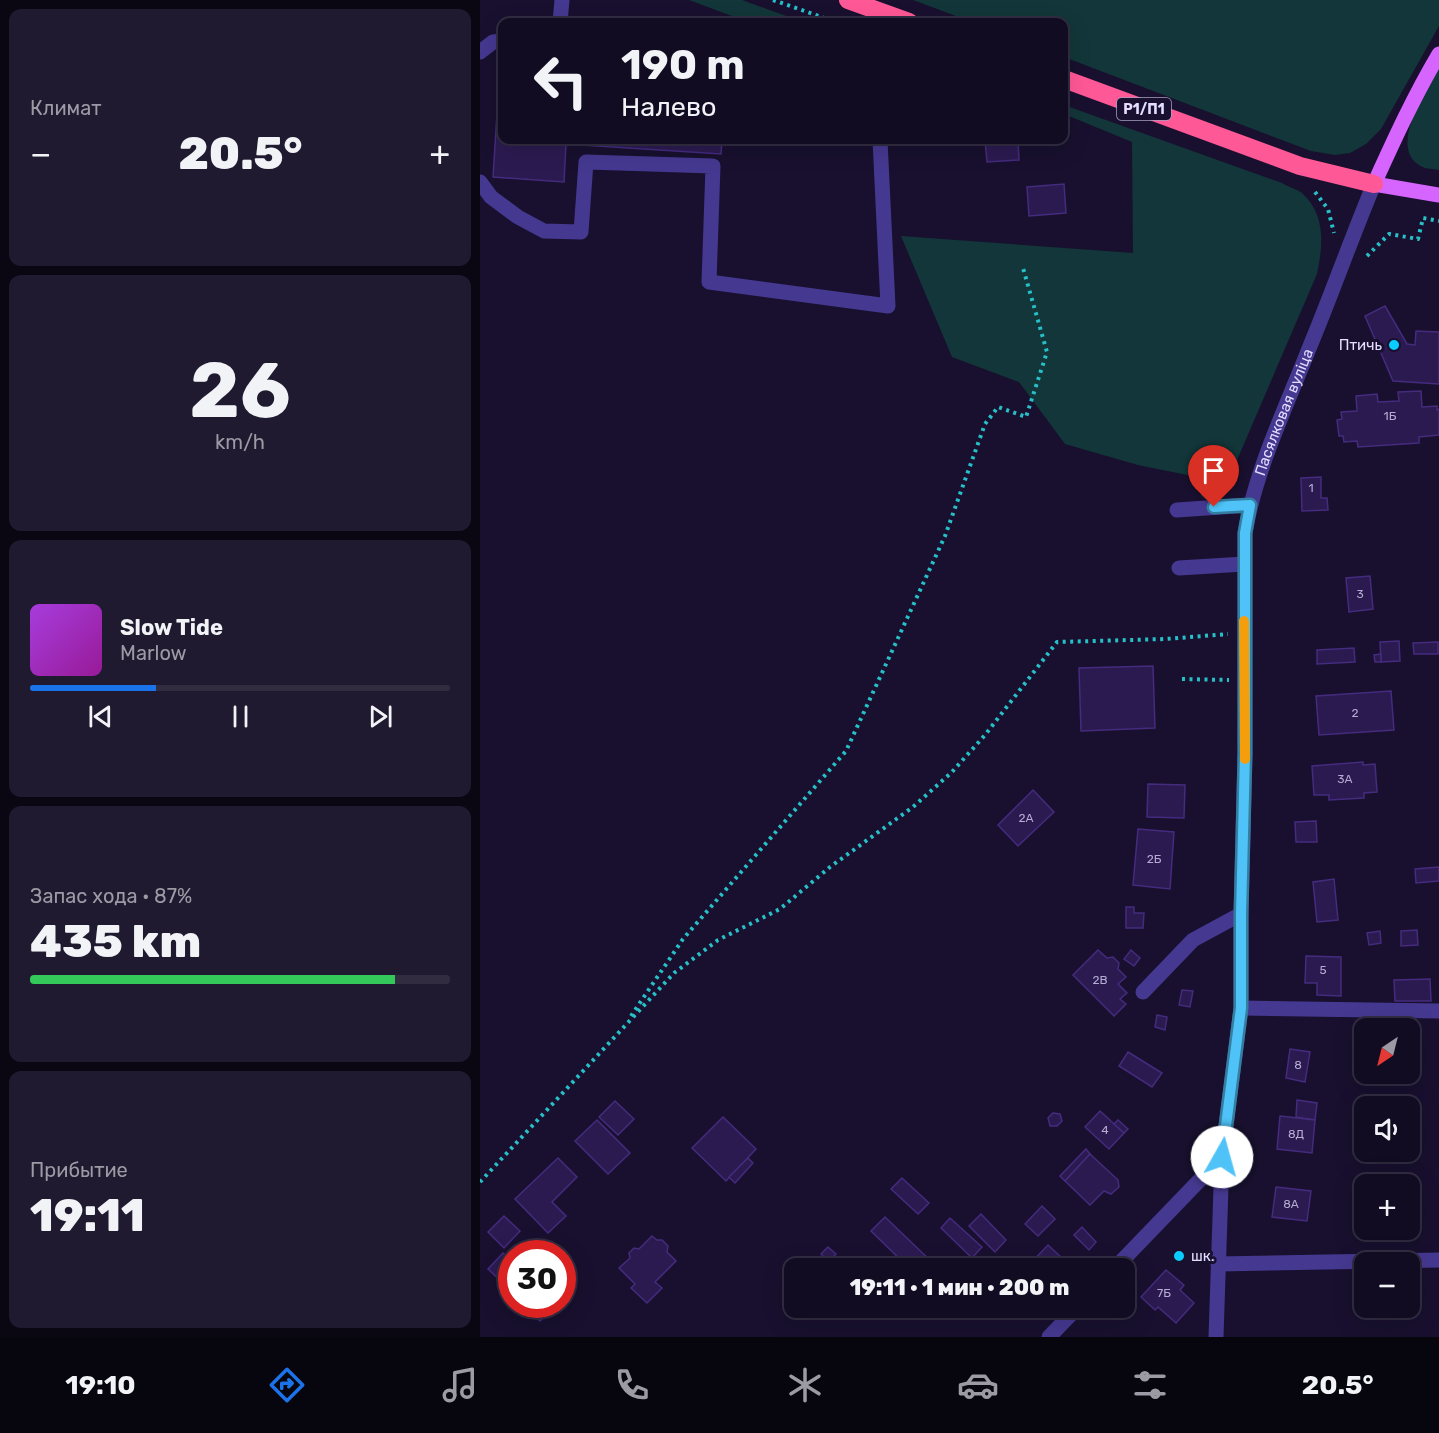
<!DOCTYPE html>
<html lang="ru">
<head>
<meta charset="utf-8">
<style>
  :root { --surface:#120c22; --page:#1f1a2f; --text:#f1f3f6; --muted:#9c9ba5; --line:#312c40; --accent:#1a73e8 }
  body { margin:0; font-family:Rubik,sans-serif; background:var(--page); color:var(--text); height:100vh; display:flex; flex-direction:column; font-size:22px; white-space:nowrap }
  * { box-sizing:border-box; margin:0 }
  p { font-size:20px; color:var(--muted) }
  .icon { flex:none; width:33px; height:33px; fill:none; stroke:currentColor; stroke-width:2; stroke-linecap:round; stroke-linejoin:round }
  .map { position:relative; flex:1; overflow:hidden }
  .details { display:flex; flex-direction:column; gap:9px; padding:9px; background:#0a0713; width:480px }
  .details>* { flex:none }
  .guide { position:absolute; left:18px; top:18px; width:570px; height:126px; border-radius:12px; box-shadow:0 6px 24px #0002,0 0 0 2px var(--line); background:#120c22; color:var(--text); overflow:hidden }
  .needle { width:39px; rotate:215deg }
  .controls { position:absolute; left:874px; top:1018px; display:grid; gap:12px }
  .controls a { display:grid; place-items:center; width:66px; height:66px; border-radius:12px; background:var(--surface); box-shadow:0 6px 24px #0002,0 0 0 2px var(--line); font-size:30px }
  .speed { position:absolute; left:18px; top:1240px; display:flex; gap:12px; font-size:30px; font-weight:700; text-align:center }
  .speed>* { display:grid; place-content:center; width:78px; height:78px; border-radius:50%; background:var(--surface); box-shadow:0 6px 24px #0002,0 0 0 2px var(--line); line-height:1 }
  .speed .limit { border:9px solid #d22; background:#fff; color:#111 }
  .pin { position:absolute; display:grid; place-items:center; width:51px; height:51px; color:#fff; margin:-62px -26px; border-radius:50% 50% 50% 0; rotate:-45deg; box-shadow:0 0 6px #0007 }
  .pin .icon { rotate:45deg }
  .me { position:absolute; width:66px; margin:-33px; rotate:7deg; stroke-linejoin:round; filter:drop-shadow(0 0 4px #0008) }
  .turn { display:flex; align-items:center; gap:21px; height:126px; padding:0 24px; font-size:27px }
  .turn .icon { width:78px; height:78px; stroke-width:2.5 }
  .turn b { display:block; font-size:42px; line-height:51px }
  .big { font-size:45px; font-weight:800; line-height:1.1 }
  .details .widget { flex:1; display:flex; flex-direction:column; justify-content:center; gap:9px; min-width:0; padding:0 21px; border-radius:12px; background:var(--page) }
  .details .dial { align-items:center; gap:0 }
  .dial b { font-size:78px; line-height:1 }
  .song { display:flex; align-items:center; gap:18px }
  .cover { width:72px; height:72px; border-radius:9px; background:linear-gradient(135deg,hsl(280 70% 55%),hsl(300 70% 35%)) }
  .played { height:6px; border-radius:3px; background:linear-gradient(90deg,var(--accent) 30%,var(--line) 30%) }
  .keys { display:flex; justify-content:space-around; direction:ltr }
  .heat { display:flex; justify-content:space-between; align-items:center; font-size:33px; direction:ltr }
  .charge { height:9px; border-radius:4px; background:linear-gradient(90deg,#34c759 87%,var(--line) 0) }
  .trip { position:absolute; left:304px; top:1258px; width:351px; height:60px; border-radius:12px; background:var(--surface); box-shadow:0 6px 24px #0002,0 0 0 2px var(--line); font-weight:800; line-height:60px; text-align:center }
  .tab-bar { display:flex; height:96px; justify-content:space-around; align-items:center; background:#07050e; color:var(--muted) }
  .tab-bar .icon { width:42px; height:42px }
  .tab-bar .current { color:var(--accent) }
  .tab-bar b { font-size:27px; color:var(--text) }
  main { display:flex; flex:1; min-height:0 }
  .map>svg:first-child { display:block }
  .green { fill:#123639 }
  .building { fill:#2b1a50; stroke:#442b7e; stroke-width:1.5 }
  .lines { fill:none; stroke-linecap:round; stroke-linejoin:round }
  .path { stroke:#28c0c8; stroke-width:4; stroke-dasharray:3 4.5; stroke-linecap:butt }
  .minor { stroke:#453890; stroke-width:15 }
  .major { stroke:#d664ff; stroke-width:15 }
  .highway { stroke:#ff5896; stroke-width:18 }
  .route-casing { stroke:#337fa1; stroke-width:15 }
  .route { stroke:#4fc3f7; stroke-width:10 }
  .slow { stroke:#f59e0b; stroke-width:10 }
  .poi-dot { fill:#09ccff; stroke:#18102e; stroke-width:2 }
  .labels { text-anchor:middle; stroke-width:6; stroke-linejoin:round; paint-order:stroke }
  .number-label { font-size:12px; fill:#b6acd3 }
  .shield { fill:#18102e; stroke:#a7a0c0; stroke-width:1.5 }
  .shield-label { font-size:14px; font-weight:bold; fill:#e4ddff }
  .poi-label { font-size:15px; fill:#e4ddff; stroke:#18102e; text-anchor:end }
  .street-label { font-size:15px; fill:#e4ddff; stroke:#18102e }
</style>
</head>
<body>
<main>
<section class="details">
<div class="widget"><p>Климат</p>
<div class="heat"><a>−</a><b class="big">20.5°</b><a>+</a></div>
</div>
<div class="widget dial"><b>26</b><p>km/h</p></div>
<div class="widget">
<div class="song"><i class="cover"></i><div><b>Slow Tide</b><p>Marlow</p></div></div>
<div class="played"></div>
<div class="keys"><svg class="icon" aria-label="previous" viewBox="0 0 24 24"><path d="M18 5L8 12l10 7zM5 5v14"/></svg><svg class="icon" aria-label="pause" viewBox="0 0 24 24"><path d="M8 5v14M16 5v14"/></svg><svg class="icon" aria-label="next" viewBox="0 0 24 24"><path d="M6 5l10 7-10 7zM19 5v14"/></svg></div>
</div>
<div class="widget"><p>Запас хода · 87%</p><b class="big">435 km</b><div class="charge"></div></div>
<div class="widget"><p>Прибытие</p><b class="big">19:11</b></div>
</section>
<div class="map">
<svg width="959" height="1337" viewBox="0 0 959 1337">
  <rect width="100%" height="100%" fill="#18102e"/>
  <g class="green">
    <path d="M 209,0 L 262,0 L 323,22 L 268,22 Z"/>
    <path d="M 433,0 L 959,0 L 959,26 L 901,129 L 886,144 L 870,153 L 855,155 L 831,151 L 584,57 L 584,22 L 492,22 Z"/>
    <path d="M 959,67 L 959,170 C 955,169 949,169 945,168 C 904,152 947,89 959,67 Z"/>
    <path d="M 584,105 L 802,183 C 808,187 818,189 823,194 C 846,216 843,246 837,274 L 742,495 L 730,502 L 721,496 L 722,478 L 658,465 L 585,444 L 539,382 L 472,357 L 421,236 L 653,253 L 652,142 L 584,114 Z"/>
  </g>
  <g class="building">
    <path d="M 20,67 L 22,67 L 22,140 L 242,140 L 241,154 L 86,144 L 84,182 L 13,177 Z"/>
    <path d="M 505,140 L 538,140 L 539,160 L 507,162 Z"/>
    <path d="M 584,184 L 586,213 L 549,216 L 547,187 Z"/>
    <path d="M 905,306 L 927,344 L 935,345 L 936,331 L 959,332 L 959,384 L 913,381 L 885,316 Z"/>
    <path d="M 941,391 L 942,407 L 957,406 L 957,410 L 959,409 L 959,435 L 939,437 L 939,443 L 878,447 L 877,441 L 864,442 L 863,436 L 859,436 L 857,420 L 862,419 L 861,412 L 877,411 L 876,396 L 897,394 L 898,402 L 919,401 L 918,392 Z"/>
    <path d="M 841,477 L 841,498 L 847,498 L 848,510 L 822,511 L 821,478 Z"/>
    <path d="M 890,576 L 893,609 L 869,612 L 866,578 Z"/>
    <path d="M 919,641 L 920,661 L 901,662 L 900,642 Z"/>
    <path d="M 958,642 L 958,654 L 934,654 L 933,643 Z"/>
    <path d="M 874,648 L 875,662 L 837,664 L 837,650 Z"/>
    <path d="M 901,654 L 901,662 L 895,662 L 894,655 Z"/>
    <path d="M 673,666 L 675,728 L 601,731 L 599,668 Z"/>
    <path d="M 911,691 L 914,730 L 839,735 L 836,696 Z"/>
    <path d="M 883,762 L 883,765 L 895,764 L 897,792 L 884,793 L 884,798 L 849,800 L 849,795 L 834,795 L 832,766 Z"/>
    <path d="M 668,784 L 705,785 L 704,818 L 667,817 Z"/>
    <path d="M 553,790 L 574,812 L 538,846 L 518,825 Z"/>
    <path d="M 836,821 L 837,842 L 816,842 L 815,822 Z"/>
    <path d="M 658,829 L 694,832 L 690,889 L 653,885 Z"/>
    <path d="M 959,867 L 959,881 L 936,883 L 935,869 Z"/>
    <path d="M 854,879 L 858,920 L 837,922 L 833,882 Z"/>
    <path d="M 646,907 L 654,907 L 654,913 L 664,913 L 663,928 L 646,928 Z"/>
    <path d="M 937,930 L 938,945 L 921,946 L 921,931 Z"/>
    <path d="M 900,931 L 901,943 L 889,945 L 887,933 Z"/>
    <path d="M 618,950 L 627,958 L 633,957 L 639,963 L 638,969 L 646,977 L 638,984 L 647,993 L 640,999 L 646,1004 L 634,1016 L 593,975 Z"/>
    <path d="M 651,950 L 660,958 L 654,966 L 644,959 Z"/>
    <path d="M 826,956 L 861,957 L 861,996 L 837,995 L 837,983 L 825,983 Z"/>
    <path d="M 950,979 L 951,1001 L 915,1001 L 914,980 Z"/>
    <path d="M 702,990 L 713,991 L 710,1007 L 699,1005 Z"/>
    <path d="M 677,1015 L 687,1017 L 685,1030 L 675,1027 Z"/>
    <path d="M 810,1049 L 830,1052 L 825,1082 L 806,1078 Z"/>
    <path d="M 648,1052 L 682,1073 L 672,1087 L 639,1066 Z"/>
    <path d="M 817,1100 L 837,1103 L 835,1120 L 816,1117 Z"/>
    <path d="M 135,1101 L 154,1119 L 138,1135 L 119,1117 Z"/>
    <path d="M 620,1111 L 644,1133 L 629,1149 L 605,1127 Z"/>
    <path d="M 875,1112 L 885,1112 L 885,1136 L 874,1135 Z"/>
    <path d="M 573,1113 L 580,1114 L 582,1121 L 577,1126 L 570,1126 L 568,1118 Z"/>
    <path d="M 800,1116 L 835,1120 L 832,1153 L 797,1149 Z"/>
    <path d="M 243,1117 L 276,1149 L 246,1181 L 212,1148 Z"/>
    <path d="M 117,1120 L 150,1153 L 128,1174 L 95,1141 Z"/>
    <path d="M 638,1120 L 648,1129 L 644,1133 L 634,1124 Z"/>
    <path d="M 606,1149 L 610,1154 L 585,1181 L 580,1176 Z"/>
    <path d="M 610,1154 L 638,1180 L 639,1187 L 631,1194 L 624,1191 L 610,1205 L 585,1181 Z"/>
    <path d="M 78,1158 L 97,1177 L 72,1202 L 86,1216 L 68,1233 L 35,1199 Z"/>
    <path d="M 268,1158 L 273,1163 L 255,1183 L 249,1177 Z"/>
    <path d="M 422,1178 L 449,1203 L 438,1214 L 411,1189 Z"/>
    <path d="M 796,1187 L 831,1191 L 827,1221 L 792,1217 Z"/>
    <path d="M 562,1206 L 575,1219 L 558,1236 L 545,1224 Z"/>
    <path d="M 501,1214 L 526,1240 L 515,1252 L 489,1226 Z"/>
    <path d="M 24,1216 L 40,1231 L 24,1248 L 8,1232 Z"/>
    <path d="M 405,1217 L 457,1267 L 455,1269 L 430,1269 L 391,1231 Z"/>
    <path d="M 470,1218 L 502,1247 L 492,1258 L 461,1228 Z"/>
    <path d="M 602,1227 L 616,1242 L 609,1250 L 594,1235 Z"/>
    <path d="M 172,1236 L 177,1240 L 182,1240 L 188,1246 L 187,1252 L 196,1261 L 175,1282 L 182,1288 L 167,1303 L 151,1288 L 155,1284 L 139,1268 L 150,1258 L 149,1253 L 154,1248 L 159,1249 Z"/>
    <path d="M 568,1245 L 583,1259 L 574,1269 L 549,1269 L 547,1267 Z"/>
    <path d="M 348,1247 L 356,1254 L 348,1262 L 341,1254 Z"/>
    <path d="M 23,1253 L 32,1261 L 32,1276 L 24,1284 L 8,1269 Z"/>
    <path d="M 497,1263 L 504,1269 L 492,1269 Z"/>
    <path d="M 686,1270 L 704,1285 L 700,1290 L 714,1303 L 696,1323 L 678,1307 L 675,1310 L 661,1297 Z"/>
    <path d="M 82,1280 L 91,1289 L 82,1298 Z"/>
    <path d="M 44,1305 L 76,1305 L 60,1321 Z"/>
    <path d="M 471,1308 L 494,1308 L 484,1319 Z"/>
  </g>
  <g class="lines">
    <g class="path">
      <path d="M 293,0 L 356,22"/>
      <path d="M 835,192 L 848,209 L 854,233"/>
      <path d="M 887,256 L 909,234 L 938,239 L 943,218 L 959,221"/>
      <path d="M 702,679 L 749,680"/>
      <path d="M 151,1016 L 203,939 L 366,751 L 465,536 L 505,424 L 518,407 L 546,417 L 567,352 L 543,268"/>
      <path d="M 0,1182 L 194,973 L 238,940 L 300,909 L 350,867 L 433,807 L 472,772 L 505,735 L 577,642 L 686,639 L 748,634"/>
    </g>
    <g class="minor">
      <path d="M 80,22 L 82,0"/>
      <path d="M 0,52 L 13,42 L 22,41"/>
      <path d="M 0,182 L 11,197 L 38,217 L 64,231 L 101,232 L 106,162 L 233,166 L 229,282 L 408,306 L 400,140"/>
      <path d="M 697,510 L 770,505"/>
      <path d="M 699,568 L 764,564"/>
      <path d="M 663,992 L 713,940 L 761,914"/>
      <path d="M 761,1008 L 959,1011"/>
      <path d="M 738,1264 L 959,1260"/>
      <path id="s1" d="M 634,1269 L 742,1157 L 761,1008 L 761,914 L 765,754 L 765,533 C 776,469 804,412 828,351 C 851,296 871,239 894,184"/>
      <path d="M 569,1337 L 597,1308"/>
      <path d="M 736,1337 L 742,1157"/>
    </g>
    <path class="major" d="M 959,54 C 934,96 914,140 894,184 L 959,195"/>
    <g class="highway">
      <path d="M 368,0 L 429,22"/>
      <path d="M 584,79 L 820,166 L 894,184"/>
    </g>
  </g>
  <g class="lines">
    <g class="route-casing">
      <path id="route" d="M 734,507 L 770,505 L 765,533 L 765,754 L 761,914 L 761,1008 L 742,1157"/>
    </g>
    <use href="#route" class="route"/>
    <path class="slow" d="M 764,621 L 765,759"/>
  </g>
  <g class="poi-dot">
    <circle cx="914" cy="345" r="6"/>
    <circle cx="699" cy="1256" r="6"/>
  </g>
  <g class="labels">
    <g class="number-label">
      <text x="910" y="420">1Б</text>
      <text x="831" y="492">1</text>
      <text x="880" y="598">3</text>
      <text x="875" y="717">2</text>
      <text x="865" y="783">3А</text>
      <text x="546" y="822">2А</text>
      <text x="674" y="863">2Б</text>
      <text x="843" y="974">5</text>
      <text x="620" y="984">2В</text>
      <text x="818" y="1069">8</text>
      <text x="625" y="1134">4</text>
      <text x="816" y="1138">8Д</text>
      <text x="811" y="1208">8А</text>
      <text x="684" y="1297">7Б</text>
    </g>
    <rect class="shield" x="637" y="98" width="54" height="22" rx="4.5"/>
    <g class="shield-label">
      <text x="664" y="114">Р1/П1</text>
    </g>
    <g class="poi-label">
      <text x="902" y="350">Птичь</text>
      <text x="711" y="1261" text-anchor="start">шк.</text>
    </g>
    <g class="street-label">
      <text dy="5" stroke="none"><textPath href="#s1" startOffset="908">Пасялковая вуліца</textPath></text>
    </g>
  </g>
</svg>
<div class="controls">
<a><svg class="needle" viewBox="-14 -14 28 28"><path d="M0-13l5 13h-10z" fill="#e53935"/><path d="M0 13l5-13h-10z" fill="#9c9ba5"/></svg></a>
<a><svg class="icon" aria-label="sound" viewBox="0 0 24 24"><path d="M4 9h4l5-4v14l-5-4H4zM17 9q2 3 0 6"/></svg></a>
<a>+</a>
<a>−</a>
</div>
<div class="speed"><div class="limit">30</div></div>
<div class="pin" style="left:734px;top:507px;background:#d93025"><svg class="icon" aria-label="arrive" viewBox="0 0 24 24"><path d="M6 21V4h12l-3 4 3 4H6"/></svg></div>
<svg class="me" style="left:742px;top:1157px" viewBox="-20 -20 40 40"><circle r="19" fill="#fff"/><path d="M0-13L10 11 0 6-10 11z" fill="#4fc3f7"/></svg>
<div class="trip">19:11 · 1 мин · 200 m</div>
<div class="guide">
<div class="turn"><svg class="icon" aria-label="left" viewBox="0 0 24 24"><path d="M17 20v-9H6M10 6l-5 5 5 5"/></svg><div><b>190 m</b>Налево</div></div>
</div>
</div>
</main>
<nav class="tab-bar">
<b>19:10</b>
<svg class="icon current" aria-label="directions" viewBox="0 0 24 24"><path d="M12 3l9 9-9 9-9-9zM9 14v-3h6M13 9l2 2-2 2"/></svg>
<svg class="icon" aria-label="music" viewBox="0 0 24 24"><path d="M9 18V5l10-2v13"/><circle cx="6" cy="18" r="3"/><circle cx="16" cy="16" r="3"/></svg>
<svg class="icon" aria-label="phone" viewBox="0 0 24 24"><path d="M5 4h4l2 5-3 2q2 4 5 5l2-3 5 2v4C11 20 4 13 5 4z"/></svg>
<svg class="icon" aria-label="climate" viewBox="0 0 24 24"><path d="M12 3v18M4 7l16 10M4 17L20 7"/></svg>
<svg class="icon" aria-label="car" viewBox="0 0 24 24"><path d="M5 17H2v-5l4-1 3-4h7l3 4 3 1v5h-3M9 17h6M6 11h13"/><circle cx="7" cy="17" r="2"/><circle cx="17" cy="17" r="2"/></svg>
<svg class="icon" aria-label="filters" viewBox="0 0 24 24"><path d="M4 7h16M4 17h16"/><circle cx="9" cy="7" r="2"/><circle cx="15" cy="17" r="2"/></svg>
<b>20.5°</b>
</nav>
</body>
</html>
